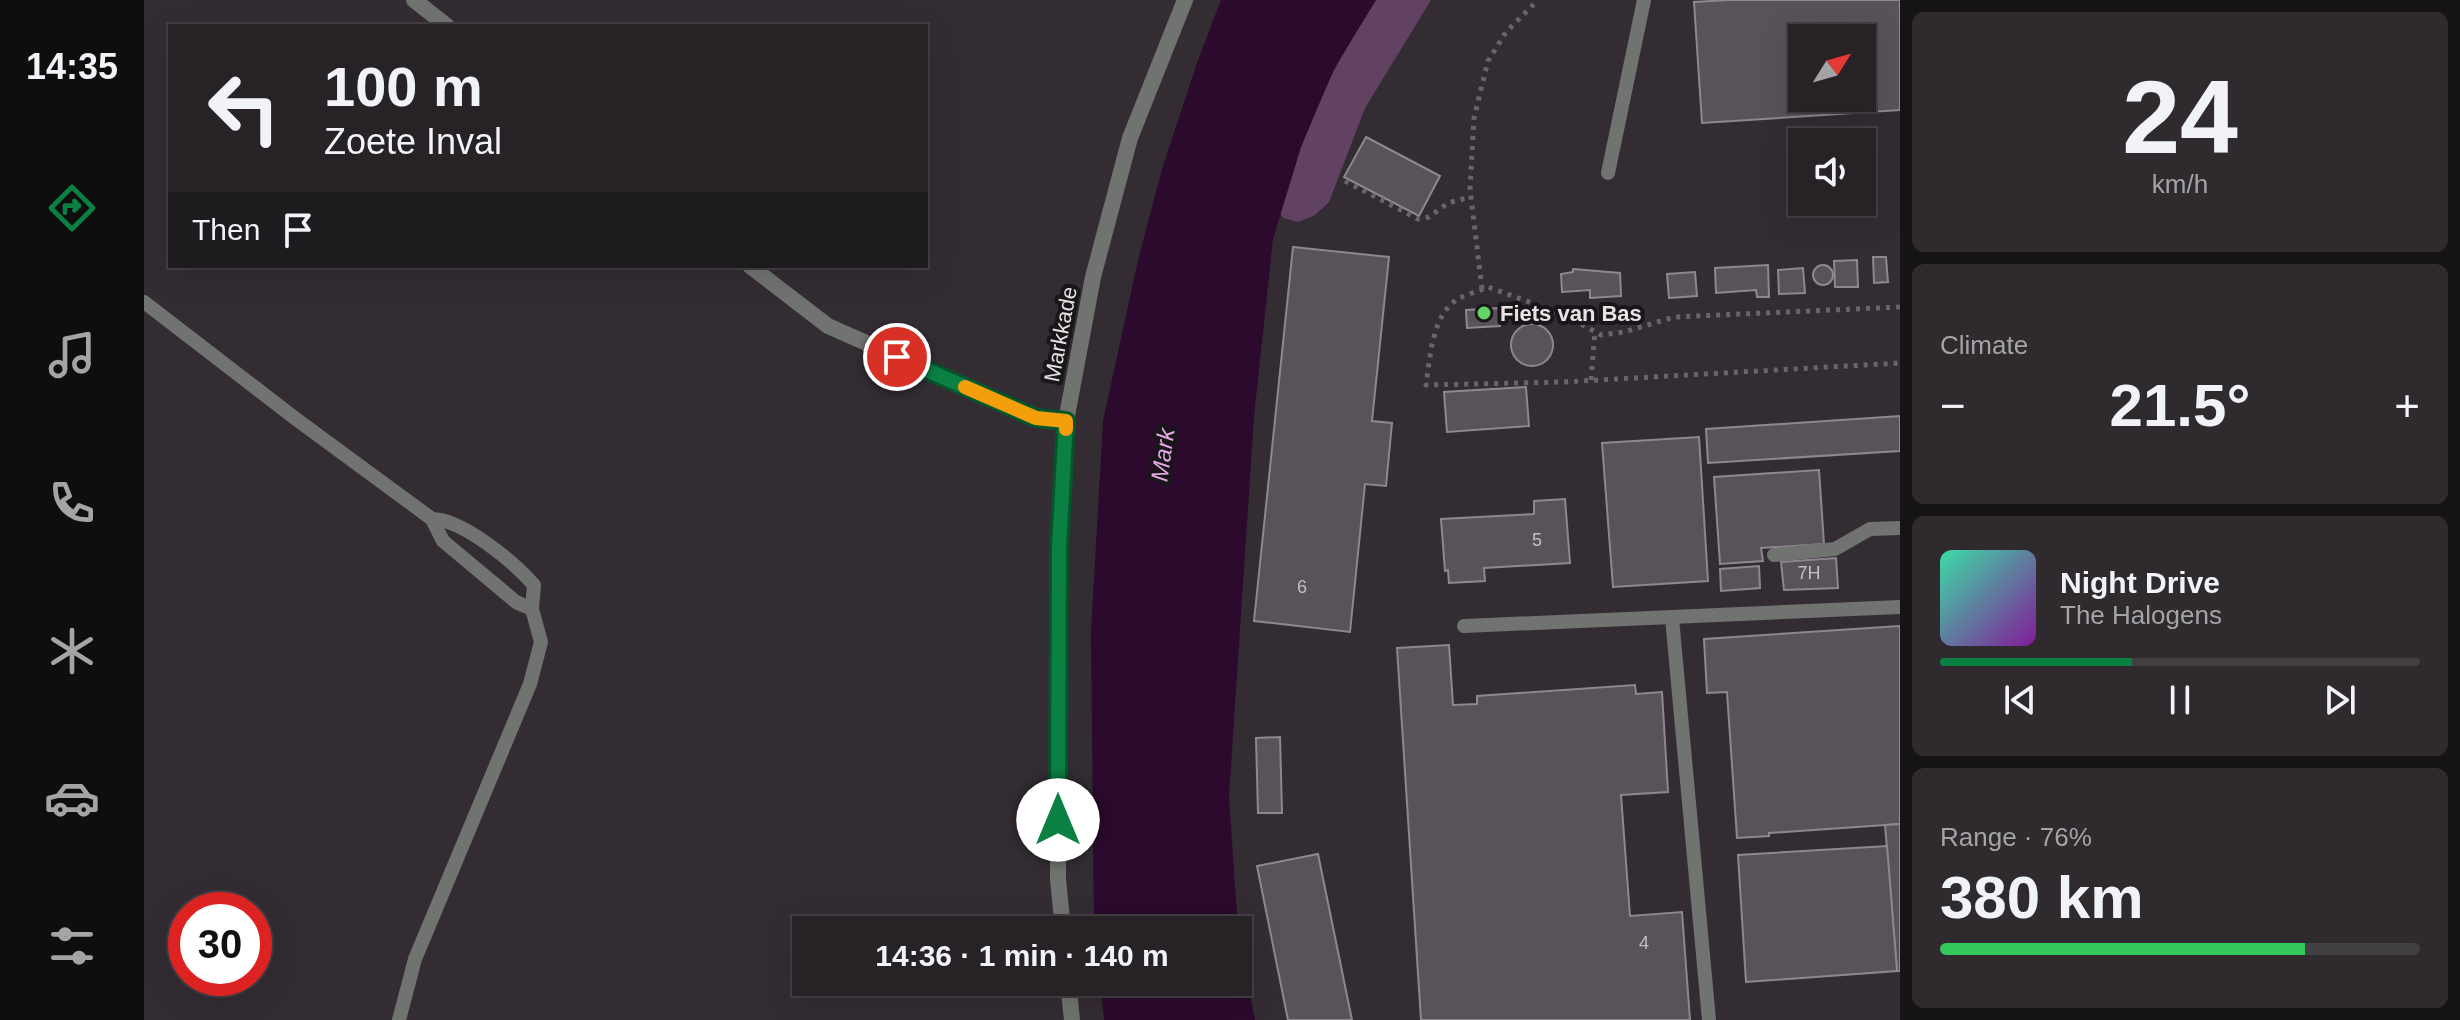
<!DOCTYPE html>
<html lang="en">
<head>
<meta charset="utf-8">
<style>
  :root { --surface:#262226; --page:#2e2a2e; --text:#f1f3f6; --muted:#a4a4a7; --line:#423f43; --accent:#0b8043 }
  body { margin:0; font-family:Arial,sans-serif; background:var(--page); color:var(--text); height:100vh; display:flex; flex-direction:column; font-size:30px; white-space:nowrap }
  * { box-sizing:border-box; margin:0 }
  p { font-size:26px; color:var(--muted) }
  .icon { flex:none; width:44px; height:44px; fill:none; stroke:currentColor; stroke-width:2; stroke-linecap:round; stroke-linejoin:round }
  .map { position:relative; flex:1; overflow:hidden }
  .drawer { display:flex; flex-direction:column; gap:12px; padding:12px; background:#151315; width:560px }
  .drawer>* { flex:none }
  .banner { position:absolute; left:24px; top:24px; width:760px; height:244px; border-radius:0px; box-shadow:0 8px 32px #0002,0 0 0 2px var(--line); background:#262226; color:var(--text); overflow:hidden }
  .needle { width:52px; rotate:53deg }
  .tools { position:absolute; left:1644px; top:24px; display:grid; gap:16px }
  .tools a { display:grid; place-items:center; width:88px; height:88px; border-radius:0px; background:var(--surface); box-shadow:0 8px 32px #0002,0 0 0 2px var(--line); font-size:40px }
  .speed { position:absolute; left:24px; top:892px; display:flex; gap:16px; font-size:40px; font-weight:700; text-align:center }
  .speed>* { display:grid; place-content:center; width:104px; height:104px; border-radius:50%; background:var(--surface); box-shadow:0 8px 32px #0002,0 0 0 2px var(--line); line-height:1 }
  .speed .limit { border:12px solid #d22; background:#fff; color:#111 }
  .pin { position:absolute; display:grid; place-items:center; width:68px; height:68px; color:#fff; margin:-34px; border:4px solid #fff; border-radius:50%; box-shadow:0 2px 8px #0007 }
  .me { position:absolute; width:88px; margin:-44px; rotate:0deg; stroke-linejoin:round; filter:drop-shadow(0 0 6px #0008) }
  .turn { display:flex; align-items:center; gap:28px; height:168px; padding:0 24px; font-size:36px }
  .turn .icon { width:104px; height:104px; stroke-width:2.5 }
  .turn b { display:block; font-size:56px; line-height:68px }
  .then { display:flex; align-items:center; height:76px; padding:0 24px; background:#0003; gap:16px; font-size:30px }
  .big { font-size:60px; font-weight:700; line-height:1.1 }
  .drawer .card { flex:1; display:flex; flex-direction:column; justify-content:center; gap:12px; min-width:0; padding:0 28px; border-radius:12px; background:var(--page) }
  .drawer .dial { align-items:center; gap:0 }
  .dial b { font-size:104px; line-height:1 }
  .song { display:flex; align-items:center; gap:24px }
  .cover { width:96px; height:96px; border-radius:12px; background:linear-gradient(135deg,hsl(160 70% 55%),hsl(290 70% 35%)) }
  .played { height:8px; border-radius:4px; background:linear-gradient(90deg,var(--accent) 40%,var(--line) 40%) }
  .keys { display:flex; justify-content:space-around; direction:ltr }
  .heat { display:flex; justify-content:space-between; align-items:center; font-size:44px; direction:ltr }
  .charge { height:12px; border-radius:6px; background:linear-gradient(90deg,#34c759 76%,var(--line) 0) }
  .trip { position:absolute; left:648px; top:916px; width:460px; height:80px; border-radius:0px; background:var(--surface); box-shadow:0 8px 32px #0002,0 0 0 2px var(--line); font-weight:700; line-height:80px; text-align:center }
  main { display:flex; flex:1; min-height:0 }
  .menu { display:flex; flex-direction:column; width:144px; justify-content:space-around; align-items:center; background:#0f0e0f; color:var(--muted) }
  .menu .icon { width:56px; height:56px }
  .menu .current { color:var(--accent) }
  .menu b { font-size:36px; color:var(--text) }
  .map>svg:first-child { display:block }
  .green { fill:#614262 }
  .water { fill:#2b0a2d }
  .building { fill:#59525a; stroke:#8f8790; stroke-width:2; fill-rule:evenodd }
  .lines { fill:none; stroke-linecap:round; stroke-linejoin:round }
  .path { stroke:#6a646a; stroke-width:5; stroke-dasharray:4 6; stroke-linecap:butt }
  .service { stroke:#707370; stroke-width:14 }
  .minor { stroke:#707370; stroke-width:16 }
  .route-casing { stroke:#07532c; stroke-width:20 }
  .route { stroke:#0b8043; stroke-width:14 }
  .slow { stroke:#f59e0b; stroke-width:14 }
  .poi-dot { fill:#65d467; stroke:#191619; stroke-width:3 }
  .labels { text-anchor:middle; stroke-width:8; stroke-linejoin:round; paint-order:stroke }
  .number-label { font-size:18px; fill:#c3bec3 }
  .poi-label { font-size:22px; font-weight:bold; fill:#e6e2e6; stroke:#191619; text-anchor:start }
  .street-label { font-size:22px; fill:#e6e2e6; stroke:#191619 }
  .water-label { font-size:24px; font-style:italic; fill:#e3a8e5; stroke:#191619 }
</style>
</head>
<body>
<main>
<nav class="menu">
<b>14:35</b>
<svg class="icon current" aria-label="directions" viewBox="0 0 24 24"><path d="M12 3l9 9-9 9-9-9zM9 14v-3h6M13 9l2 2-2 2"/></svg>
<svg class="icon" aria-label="music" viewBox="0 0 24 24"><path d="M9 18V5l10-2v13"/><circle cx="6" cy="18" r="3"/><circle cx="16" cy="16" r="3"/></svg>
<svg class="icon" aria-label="phone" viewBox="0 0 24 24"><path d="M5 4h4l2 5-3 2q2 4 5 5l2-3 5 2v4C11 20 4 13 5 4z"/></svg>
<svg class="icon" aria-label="climate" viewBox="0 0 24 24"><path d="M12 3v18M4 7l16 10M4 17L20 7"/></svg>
<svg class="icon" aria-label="car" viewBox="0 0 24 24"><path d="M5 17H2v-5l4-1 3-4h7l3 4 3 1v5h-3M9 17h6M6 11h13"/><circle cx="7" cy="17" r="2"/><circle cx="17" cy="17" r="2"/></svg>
<svg class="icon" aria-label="filters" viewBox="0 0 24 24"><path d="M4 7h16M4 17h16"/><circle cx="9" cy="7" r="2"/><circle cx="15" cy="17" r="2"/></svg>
</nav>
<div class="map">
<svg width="1756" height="1020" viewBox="0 0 1756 1020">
  <rect width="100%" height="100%" fill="#332d33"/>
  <path class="green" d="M 1232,0 L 1287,0 L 1221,108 L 1185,202 L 1170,216 L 1154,222 L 1139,218 L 1136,213 C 1156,138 1188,64 1232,0 Z"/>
  <g class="water">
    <path d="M 1077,0 L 1232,0 L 1190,69 L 1157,147 L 1129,239 L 1110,417 L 1085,797 L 1094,930 L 950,930 L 947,631 L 959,421 L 994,260 L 1018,169 L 1053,63 Z"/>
    <path d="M 1094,930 L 1111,1020 L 960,1020 L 956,982 L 1094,982 Z"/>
  </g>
  <g class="building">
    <path d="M 1585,0 L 1756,0 L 1756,110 L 1558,123 L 1550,2 ZM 1658,38 L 1718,38 L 1718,98 L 1658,98 Z"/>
    <path d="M 1222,137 L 1296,176 L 1275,216 L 1200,177 Z"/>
    <path d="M 1149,247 L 1245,257 L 1228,421 L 1248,423 L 1242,486 L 1221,484 L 1206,632 L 1110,621 Z"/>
    <path d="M 1729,257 L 1742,257 L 1744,282 L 1730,283 Z"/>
    <path d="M 1713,260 L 1714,287 L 1691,287 L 1690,261 Z"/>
    <circle cx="1679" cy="275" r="10"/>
    <path d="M 1624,265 L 1625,297 L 1613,297 L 1612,290 L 1572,293 L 1571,268 Z"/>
    <path d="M 1659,268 L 1661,293 L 1635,294 L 1634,270 Z"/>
    <path d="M 1429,269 L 1476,273 L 1477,296 L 1446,298 L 1446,290 L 1418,292 L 1417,274 L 1429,272 Z"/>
    <path d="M 1551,272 L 1553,296 L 1525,298 L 1523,274 Z"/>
    <path d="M 1355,308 L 1356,326 L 1323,328 L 1322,310 Z"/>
    <circle cx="1388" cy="345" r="21"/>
    <path d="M 1382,387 L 1385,426 L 1303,432 L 1300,392 Z"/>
    <path d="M 1756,416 L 1756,451 L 1564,463 L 1562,429 Z"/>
    <path d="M 1555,437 L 1564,581 L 1469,587 L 1458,443 Z"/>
    <path d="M 1675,470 L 1680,544 L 1617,548 L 1619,561 L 1576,564 L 1570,477 Z"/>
    <path d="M 1421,499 L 1426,563 L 1340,568 L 1341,581 L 1305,583 L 1304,570 L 1301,571 L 1297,519 L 1390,514 L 1390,501 Z"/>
    <path d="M 1692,558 L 1694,588 L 1640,590 L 1637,562 Z"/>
    <path d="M 1615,566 L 1616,588 L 1577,591 L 1576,569 Z"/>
    <path d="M 1756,626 L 1756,824 L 1625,833 L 1625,836 L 1593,838 L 1583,692 L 1563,693 L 1560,639 Z"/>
    <path d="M 1305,645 L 1309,705 L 1333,704 L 1333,696 L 1491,685 L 1492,694 L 1518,692 L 1524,792 L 1477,795 L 1486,916 L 1538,912 L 1546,1020 L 1277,1020 L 1253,648 Z"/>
    <path d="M 1136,737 L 1138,813 L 1114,813 L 1112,738 Z"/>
    <path d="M 1756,824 L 1756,971 L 1753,971 L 1741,825 Z"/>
    <path d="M 1743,846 L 1753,971 L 1602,982 L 1594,855 Z"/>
    <path d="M 1174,854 L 1208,1020 L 1144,1020 L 1113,866 Z"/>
  </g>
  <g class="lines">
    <g class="path">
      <path d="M 1201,181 L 1274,219 L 1285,217 L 1304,203 L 1326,197"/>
      <path d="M 1338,289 L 1326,189 L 1330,118 L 1344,61 L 1362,32 L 1394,0"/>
      <path d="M 1756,307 L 1530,317 L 1480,332 L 1457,335 L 1421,315 L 1344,287 C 1335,291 1323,294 1314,299 C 1288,314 1286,358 1282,385 L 1419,382 L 1756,363"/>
      <path d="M 1447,380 L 1451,331"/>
    </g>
    <g class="service">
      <path d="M 1464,173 L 1500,0"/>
      <path d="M 0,302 L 152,419 L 288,519 L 299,541 L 372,602 L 388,609 L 397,642 L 386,684 L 271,959 L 255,1020"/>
      <path d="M 288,519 C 318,519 370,562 390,585 L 388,609"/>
      <path d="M 1630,555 L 1691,549 L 1726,529 L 1756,528"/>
      <path d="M 1528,618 L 1565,1020"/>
      <path d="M 1320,626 L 1756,607"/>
    </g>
    <g class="minor">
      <path d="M 270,0 L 303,26"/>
      <path d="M 606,266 L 684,326 L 892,418 L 922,421"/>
      <path d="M 919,930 L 914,879 L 914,703 L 915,548 L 922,421 L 949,277 L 986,138 L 1041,0"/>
      <path d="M 924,982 L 928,1020"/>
    </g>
  </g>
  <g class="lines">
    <g class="route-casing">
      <path id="route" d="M 753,357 L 892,418 L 922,421 L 915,548 L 914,820"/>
    </g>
    <use href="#route" class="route"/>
    <path class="slow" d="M 821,387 L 892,418 L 922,421 L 922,429"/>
  </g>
  <circle class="poi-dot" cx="1340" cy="313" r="8"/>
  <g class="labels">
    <g class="number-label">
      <text x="1393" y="546">5</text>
      <text x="1665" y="579">7H</text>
      <text x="1158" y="593">6</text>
      <text x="1500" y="949">4</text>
    </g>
    <g class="poi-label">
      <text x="1356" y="321">Fiets van Bas</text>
    </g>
    <g class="street-label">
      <text transform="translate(916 334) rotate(-79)" y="8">Markkade</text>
    </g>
    <g class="water-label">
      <text transform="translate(1019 455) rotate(-82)" y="8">Mark</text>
    </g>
  </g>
</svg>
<div class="tools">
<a><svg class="needle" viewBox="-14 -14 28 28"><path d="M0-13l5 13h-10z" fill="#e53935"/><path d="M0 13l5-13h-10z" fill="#a4a4a7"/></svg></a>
<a><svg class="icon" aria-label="sound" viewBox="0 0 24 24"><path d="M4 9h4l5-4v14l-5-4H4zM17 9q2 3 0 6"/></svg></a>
</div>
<div class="speed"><div class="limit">30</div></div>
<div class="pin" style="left:753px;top:357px;background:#d93025"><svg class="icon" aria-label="arrive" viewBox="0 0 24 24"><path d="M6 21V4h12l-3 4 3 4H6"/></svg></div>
<svg class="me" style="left:914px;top:820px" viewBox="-20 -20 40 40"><circle r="19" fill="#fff"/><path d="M0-13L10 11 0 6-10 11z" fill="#0b8043"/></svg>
<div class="trip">14:36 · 1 min · 140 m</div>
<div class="banner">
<div class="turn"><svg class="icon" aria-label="left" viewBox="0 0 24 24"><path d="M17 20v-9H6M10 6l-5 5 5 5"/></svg><div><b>100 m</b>Zoete Inval</div></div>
<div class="then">Then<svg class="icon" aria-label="arrive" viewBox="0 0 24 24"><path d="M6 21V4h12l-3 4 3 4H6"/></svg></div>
</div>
</div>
<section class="drawer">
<div class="card dial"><b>24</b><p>km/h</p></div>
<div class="card"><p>Climate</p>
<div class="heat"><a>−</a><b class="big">21.5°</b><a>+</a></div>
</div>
<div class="card">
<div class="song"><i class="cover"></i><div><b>Night Drive</b><p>The Halogens</p></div></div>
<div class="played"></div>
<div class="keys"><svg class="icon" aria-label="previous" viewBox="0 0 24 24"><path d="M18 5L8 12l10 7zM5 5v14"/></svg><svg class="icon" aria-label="pause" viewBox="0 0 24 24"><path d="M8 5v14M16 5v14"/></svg><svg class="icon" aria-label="next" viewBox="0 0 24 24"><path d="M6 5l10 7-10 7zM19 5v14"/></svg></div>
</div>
<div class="card"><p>Range · 76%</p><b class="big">380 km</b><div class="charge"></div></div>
</section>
</main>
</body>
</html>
